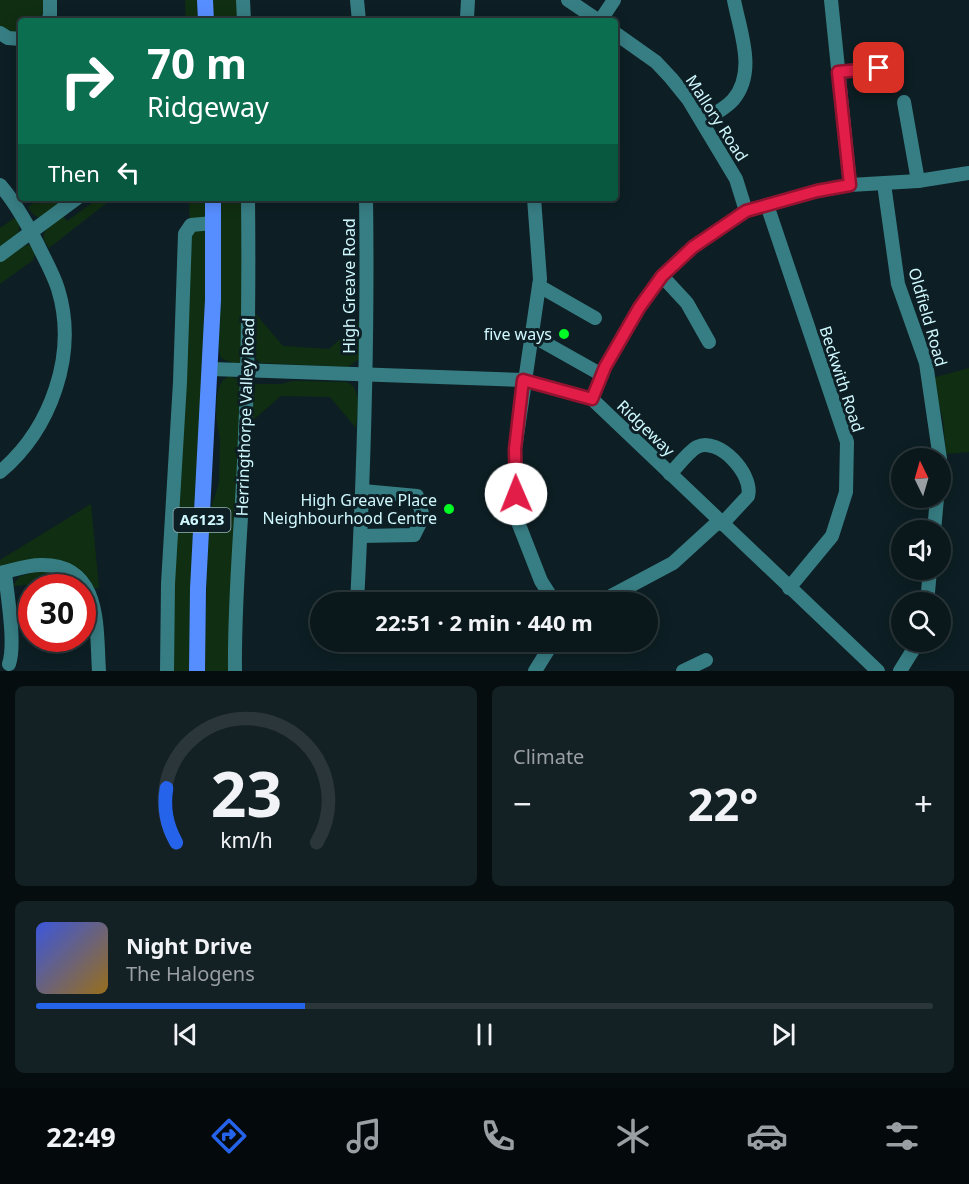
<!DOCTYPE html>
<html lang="en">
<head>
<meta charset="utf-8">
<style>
  :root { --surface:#0a171b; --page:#132024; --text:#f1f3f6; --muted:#999fa3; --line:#2a363a; --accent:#2563eb }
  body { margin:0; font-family:"Noto Sans",sans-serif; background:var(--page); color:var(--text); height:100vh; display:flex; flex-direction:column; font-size:22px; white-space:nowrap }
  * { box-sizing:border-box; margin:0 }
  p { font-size:20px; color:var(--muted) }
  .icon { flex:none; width:33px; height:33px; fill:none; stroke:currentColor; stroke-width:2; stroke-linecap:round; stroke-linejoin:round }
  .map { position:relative; height:671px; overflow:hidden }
  .side { display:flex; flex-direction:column; gap:15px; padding:15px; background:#060d0f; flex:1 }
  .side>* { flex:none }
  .banner { position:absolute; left:18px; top:18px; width:600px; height:183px; border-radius:6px; box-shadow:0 3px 15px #0003,0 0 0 2px var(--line); background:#0b6e4f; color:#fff; overflow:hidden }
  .needle { width:39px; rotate:355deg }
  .buttons { position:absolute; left:891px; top:448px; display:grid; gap:12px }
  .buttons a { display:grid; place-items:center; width:60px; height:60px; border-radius:50%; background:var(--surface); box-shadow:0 3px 15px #0003,0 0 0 2px var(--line); font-size:30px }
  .speed { position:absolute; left:18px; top:574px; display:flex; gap:12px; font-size:30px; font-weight:700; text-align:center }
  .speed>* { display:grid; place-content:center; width:78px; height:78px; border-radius:50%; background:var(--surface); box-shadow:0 3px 15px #0003,0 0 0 2px var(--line); line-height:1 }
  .speed .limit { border:9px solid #d22; background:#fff; color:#111 }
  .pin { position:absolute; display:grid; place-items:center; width:51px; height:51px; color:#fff; margin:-26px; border-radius:12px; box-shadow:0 3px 9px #0006 }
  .me { position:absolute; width:66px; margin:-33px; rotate:359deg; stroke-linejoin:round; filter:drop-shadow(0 0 4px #0008) }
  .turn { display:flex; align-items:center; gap:21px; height:126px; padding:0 30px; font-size:27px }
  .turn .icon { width:78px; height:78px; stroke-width:2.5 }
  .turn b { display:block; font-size:42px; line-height:51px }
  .then { display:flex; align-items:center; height:57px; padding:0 30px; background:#0003; gap:12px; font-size:22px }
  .big { font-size:45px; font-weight:700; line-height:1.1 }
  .side .widget { flex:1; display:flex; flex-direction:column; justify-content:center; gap:9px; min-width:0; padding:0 21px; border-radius:9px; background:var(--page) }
  .side .dial { align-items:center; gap:0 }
  .dial svg { height:156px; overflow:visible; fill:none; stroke:var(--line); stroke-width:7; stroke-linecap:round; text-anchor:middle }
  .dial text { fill:var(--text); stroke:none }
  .song { display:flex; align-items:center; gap:18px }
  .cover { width:72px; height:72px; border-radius:9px; background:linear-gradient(135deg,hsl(230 70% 55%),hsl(40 70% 35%)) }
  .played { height:6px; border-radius:3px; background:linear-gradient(90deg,var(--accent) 30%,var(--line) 30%) }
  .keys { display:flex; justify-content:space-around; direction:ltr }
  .heat { display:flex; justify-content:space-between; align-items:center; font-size:33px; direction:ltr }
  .side .tiles { flex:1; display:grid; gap:15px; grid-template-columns:1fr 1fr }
  .widget:last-child { grid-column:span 2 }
  .trip { position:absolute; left:310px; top:592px; width:348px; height:60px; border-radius:30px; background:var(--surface); box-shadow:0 3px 15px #0003,0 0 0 2px var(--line); font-weight:700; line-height:60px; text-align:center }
  .tab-bar { display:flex; height:96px; justify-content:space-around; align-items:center; background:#04090b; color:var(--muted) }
  .tab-bar .icon { width:42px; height:42px }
  .tab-bar .active { color:var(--accent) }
  .tab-bar b { font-size:27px; color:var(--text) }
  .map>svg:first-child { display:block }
  .green { fill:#102e11 }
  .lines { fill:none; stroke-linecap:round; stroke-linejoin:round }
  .minor { stroke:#377e84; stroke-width:14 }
  .major { stroke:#578eff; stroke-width:16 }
  .route-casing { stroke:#92132f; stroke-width:15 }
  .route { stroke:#e11d48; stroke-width:10 }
  .poi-dot { fill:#00fb25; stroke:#0d1f24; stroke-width:2 }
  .labels { text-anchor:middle; stroke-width:6; stroke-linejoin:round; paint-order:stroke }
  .shield { fill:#0d1f24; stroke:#96b7bd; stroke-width:1.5 }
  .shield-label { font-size:15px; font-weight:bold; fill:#d0f8ff }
  .street-label { font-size:16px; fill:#d0f8ff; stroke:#0d1f24 }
  .poi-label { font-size:16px; fill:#d0f8ff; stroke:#0d1f24; text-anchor:end }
</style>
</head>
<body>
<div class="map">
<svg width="969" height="671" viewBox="0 0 969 671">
  <rect width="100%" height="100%" fill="#0d1f24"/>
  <g class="green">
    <path d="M 0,0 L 44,0 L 46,10 L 42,14 L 39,21 L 21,21 L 21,33 L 17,35 L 0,27 Z"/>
    <path d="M 185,0 L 197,0 L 198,21 L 186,21 Z"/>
    <path d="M 212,0 L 237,0 L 237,21 L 214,21 Z"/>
    <path d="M 40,198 L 55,198 L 60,205 C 46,215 39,226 28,207 Z"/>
    <path d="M 99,198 L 113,198 L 49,248 C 36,232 50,226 63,216 L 67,221 Z"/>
    <path d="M 189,198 L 206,198 L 205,326 L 190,671 L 173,671 L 172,631 L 190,236 Z"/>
    <path d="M 219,198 L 242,198 L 243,358 L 239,363 L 232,363 L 221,358 L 219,349 Z"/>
    <path d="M 16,217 L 20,223 L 18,235 L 0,249 L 0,228 Z"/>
    <path d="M 26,245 L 31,245 L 35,254 L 33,260 L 0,284 L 0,262 Z"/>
    <path d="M 254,312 L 283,346 L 329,349 L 359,322 L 359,359 L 348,367 L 260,363 L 255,357 Z"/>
    <path d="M 969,368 L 969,452 L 946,454 L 943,420 L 932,378 Z"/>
    <path d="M 230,376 L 242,381 L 230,671 L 204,671 L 209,514 L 219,483 L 220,439 L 216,417 L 217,396 L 220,385 L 224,379 Z"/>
    <path d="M 293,381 L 346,382 C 363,387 357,412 356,428 L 330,397 L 281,396 L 252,421 L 255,384 L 281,384 Z"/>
    <path d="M 91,504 L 99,588 L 93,588 L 89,579 L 80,571 L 0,569 L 0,560 Z"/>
    <path d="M 35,571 L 62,573 L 82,588 L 62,588 L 61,582 L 13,586 L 19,577 Z"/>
  </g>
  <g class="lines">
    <g class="minor">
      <path d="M 243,0 L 244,21"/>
      <path d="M 357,0 L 359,21"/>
      <path d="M 568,0 L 599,21"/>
      <path d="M 831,0 L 850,185"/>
      <path d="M 467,18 L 468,0"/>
      <path d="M 48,21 L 50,15 L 50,0"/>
      <path d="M 600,21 L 614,0"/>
      <path d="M 0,33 L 8,38 L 21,39"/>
      <path d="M 615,33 L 656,62 L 671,78 L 688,99 L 736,179 L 746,211"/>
      <path d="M 838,72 L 879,68"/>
      <path d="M 904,102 L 918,181"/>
      <path d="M 702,121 C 713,115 725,109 733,100 C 757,72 740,32 734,0"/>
      <path d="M 884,184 L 898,284 L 926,363 L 940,459"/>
      <path d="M 0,185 C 15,202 26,222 37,243 C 44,258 53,273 58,289 C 78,354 51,429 0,472"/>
      <path d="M 534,198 L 540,279 L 515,449 L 516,517 L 541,581 L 555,603"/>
      <path d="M 767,205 L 847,442 L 846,492 L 832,536 L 789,588"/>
      <path d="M 0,255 L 77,198"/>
      <path d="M 662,276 L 687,303 L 709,342"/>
      <path d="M 539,286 L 595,318"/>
      <path d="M 531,335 L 602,375"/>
      <path d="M 211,369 L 523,380 L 592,399 L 878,671"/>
      <path d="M 592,399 L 605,367 L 639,308 L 662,276 L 693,247 L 746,211 L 817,191 L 850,185 L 918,181 L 969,173"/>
      <path d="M 670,474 C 677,467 689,451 697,447 C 719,436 754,475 748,496 L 722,524"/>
      <path d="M 934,531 L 937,498"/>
      <path d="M 361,536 L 414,535 L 423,517 L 417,496 L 363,491"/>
      <path d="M 5,572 C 7,595 16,643 9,664"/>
      <path d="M 0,573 C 13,570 27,565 41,565 C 102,564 96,627 99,671"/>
      <path d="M 357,603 C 364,468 368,333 366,198"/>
      <path d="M 598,603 L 673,563 L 719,521"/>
      <path d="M 927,603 L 930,570"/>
      <path d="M 167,671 L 168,584 L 180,382 L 185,234 L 191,225 L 213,223"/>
      <path d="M 235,671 C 234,601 241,532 244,462 C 248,374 249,286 248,198"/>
      <path d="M 535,671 L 553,642"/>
      <path d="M 683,671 L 706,660"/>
      <path d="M 900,671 L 918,642"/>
    </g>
    <g class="major">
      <path d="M 205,0 L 206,21"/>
      <path d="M 197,671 L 198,589 L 213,300 L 213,198"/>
    </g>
  </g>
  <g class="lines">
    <g class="route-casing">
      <path id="route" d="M 516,494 L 515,449 L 523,380 L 592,399 L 605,367 L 639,308 L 662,276 L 693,247 L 746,211 L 817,191 L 850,185 L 838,72 L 879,68"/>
    </g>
    <use href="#route" class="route"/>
  </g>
  <g class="poi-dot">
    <circle cx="564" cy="334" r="6"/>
    <circle cx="449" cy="509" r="6"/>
  </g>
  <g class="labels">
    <rect class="shield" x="173.5" y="508" width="57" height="24" rx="4.5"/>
    <g class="shield-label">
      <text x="202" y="525">A6123</text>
    </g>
    <g class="street-label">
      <text transform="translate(717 118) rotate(57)" y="6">Mallory Road</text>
      <text transform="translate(349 286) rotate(-90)" y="6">High Greave Road</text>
      <text transform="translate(928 317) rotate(74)" y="6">Oldfield Road</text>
      <text transform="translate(842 379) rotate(72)" y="6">Beckwith Road</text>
      <text transform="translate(245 417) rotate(-88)" y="6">Herringthorpe Valley Road</text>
      <text transform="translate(646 428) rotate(44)" y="6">Ridgeway</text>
    </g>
    <g class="poi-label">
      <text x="552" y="340">five ways</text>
      <text x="437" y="506">High Greave Place<tspan x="437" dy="18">Neighbourhood Centre</tspan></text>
    </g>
  </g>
</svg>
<div class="buttons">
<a><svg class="needle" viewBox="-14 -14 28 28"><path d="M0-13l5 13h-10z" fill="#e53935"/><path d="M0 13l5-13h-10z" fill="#999fa3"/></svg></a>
<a><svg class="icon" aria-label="sound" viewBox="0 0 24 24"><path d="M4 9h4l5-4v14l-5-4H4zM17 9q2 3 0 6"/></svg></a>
<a><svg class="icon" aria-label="search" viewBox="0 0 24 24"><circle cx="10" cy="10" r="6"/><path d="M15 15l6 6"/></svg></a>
</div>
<div class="speed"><div class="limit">30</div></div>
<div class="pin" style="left:879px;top:68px;background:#d93025"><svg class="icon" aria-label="arrive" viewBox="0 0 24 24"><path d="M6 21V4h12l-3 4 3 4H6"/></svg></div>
<svg class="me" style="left:516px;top:494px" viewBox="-20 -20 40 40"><circle r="19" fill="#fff"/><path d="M0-13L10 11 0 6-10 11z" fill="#e11d48"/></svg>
<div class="trip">22:51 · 2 min · 440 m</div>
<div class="banner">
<div class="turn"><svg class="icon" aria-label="right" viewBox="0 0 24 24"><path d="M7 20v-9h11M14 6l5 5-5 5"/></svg><div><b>70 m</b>Ridgeway</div></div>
<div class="then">Then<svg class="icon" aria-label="left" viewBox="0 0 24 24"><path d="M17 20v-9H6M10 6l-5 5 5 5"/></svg></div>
</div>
</div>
<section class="side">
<div class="tiles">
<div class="widget dial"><svg viewBox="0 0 100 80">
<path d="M14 69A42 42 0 1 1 86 69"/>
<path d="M14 69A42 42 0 0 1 9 41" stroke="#2563eb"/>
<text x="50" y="56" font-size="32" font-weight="700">23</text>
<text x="50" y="72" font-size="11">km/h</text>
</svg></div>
<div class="widget"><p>Climate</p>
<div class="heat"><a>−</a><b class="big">22°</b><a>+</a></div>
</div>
<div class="widget">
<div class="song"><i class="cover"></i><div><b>Night Drive</b><p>The Halogens</p></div></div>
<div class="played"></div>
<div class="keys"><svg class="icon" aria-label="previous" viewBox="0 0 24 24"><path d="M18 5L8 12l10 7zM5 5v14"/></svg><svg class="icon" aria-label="pause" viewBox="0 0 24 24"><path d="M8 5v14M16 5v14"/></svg><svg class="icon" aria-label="next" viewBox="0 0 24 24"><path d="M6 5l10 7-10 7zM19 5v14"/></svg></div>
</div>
</div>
</section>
<nav class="tab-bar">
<b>22:49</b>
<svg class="icon active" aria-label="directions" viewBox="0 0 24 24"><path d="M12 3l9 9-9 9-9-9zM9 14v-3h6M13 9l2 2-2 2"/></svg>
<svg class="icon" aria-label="music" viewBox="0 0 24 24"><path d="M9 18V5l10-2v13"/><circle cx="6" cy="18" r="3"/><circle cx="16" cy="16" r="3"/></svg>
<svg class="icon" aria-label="phone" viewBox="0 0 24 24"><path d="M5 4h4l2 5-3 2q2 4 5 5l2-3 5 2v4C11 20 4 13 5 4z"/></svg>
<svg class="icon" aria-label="climate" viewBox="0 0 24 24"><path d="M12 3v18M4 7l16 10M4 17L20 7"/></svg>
<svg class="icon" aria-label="car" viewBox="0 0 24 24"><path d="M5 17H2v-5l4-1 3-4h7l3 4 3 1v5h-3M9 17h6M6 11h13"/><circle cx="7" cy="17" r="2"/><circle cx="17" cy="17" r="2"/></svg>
<svg class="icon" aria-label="filters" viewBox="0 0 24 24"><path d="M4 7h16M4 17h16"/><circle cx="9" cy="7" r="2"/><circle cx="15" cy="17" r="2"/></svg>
</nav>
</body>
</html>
